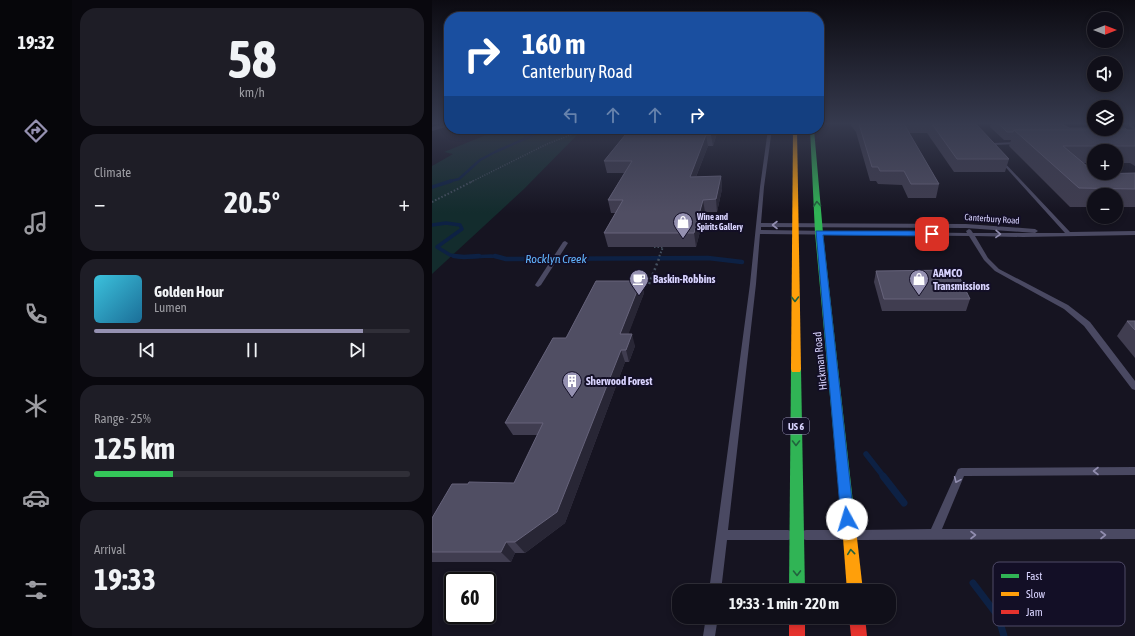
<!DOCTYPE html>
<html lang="en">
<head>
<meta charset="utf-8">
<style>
  :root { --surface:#100f19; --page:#1e1d26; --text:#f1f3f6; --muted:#9c9ca2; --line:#302f38; --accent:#9591b1 }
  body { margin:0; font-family:"Asap Condensed",sans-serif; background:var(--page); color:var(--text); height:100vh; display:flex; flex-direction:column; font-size:15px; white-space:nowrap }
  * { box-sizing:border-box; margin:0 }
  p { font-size:13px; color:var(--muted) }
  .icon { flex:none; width:22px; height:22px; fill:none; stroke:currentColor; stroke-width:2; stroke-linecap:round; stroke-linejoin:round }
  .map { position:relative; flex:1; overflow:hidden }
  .panel { display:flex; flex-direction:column; gap:8px; padding:8px; background:#09080e; width:360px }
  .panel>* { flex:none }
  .banner { position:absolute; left:12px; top:12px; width:380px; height:122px; border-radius:16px; box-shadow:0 2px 6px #0003,0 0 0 1px var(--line); background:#1a4fa0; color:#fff; overflow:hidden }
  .needle { width:26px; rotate:90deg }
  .buttons { position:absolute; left:655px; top:12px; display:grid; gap:8px }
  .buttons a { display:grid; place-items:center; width:36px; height:36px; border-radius:50%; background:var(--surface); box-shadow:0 2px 6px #0003,0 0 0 1px var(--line); font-size:20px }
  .speed { position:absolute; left:12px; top:572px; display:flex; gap:8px; font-size:20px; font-weight:700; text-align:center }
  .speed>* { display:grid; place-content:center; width:52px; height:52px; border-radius:50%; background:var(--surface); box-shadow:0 2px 6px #0003,0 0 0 1px var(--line); line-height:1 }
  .speed .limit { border:2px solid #111; border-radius:6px; background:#fff; color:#111 }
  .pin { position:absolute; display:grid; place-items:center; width:34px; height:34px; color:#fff; margin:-17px; border-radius:8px; box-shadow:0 2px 6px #0006 }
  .me { position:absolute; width:44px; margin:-22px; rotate:354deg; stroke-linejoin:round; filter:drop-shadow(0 0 3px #0008) }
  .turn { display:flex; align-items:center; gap:14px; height:84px; padding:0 12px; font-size:18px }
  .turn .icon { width:52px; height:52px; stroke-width:2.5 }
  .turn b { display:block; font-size:28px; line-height:34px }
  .lanes { display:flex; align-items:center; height:38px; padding:0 12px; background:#0003; justify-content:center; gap:20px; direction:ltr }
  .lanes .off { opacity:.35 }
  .big { font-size:30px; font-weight:700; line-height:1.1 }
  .panel .card { flex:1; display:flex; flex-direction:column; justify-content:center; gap:6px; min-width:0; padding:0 14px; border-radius:16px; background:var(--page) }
  .panel .dial { align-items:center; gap:0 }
  .dial b { font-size:52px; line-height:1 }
  .song { display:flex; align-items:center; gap:12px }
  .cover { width:48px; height:48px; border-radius:6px; background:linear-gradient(135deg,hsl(190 70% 55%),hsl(200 70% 35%)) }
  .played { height:4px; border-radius:2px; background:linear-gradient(90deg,var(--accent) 85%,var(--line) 85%) }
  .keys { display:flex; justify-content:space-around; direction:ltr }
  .heat { display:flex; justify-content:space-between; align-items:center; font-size:22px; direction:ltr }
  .charge { height:6px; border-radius:3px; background:linear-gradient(90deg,#34c759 25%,var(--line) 0) }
  .trip { position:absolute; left:240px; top:584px; width:224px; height:40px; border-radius:16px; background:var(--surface); box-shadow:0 2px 6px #0003,0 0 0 1px var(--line); font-weight:700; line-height:40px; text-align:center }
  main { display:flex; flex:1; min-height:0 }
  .tab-bar { display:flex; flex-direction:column; width:72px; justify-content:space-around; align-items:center; background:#06060a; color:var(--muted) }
  .tab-bar .icon { width:28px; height:28px }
  .tab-bar .current { color:var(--accent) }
  .tab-bar b { font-size:18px; color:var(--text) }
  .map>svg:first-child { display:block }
  .green { fill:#132c2d }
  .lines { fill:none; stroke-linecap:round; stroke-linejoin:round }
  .stream-far4 { stroke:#0d2144; stroke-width:2.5 }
  .stream-far3 { stroke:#0d2144; stroke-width:3.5 }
  .stream-far2 { stroke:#0d2144; stroke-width:4.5 }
  .stream-far1 { stroke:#0d2144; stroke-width:5.5 }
  .stream { stroke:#0d2144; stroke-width:7 }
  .path-far2 { stroke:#44505f; stroke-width:1.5; stroke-dasharray:1 1.5; stroke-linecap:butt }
  .path-far1 { stroke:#44505f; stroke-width:2; stroke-dasharray:1.5 2; stroke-linecap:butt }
  .path { stroke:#44505f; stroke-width:2.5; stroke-dasharray:2 3; stroke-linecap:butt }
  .lane { fill:#4a4962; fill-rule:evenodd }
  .street { fill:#4a4962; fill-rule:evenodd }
  .fast { fill:#30b455; fill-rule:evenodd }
  .slow { fill:#ff9f0a; fill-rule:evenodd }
  .jam { fill:#e5322d; fill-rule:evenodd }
  .wall { fill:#403d50 }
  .shaded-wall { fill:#282635 }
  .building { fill:#504e63; stroke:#66637b }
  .oneway { stroke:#22623e }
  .oneway2 { stroke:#928eb0 }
  .route { fill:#1a73e8; stroke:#114b97 }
  .labels { text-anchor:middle; stroke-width:4; stroke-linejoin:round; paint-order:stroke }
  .far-poi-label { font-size:9px; font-weight:bold; fill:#d9d4ff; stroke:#130f26; text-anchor:start }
  .far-street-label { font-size:9px; fill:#d9d4ff; stroke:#130f26 }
  .shield { fill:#130f26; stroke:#9e99be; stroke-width:1 }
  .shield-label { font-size:10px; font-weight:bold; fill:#d9d4ff }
  .poi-label { font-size:11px; font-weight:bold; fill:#d9d4ff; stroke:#130f26; text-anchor:start }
  .street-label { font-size:11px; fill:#d9d4ff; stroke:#130f26 }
  .water-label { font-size:12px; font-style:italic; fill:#62b6ff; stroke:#130f26 }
  .key { fill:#130f26; stroke:#4e4a67; stroke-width:1 }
  .key-label { font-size:11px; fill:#d9d4ff }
</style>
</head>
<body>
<main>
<nav class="tab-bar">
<b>19:32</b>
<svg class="icon current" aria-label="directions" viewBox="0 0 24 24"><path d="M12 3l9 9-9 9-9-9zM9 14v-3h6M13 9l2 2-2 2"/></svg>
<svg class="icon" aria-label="music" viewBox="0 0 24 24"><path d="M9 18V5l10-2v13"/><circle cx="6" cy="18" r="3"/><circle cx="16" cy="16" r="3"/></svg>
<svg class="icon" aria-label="phone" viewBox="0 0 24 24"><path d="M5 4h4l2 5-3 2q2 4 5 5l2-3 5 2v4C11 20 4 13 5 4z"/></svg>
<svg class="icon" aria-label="climate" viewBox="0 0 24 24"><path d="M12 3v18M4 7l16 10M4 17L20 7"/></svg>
<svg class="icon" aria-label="car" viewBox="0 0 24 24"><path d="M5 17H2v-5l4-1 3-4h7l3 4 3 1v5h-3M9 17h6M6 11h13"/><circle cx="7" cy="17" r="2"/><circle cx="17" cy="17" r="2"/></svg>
<svg class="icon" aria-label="filters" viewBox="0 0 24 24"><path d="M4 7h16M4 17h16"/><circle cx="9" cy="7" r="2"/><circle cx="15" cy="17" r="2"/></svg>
</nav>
<section class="panel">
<div class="card dial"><b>58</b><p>km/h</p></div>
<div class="card"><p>Climate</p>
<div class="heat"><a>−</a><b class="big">20.5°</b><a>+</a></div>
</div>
<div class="card">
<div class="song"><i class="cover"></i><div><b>Golden Hour</b><p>Lumen</p></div></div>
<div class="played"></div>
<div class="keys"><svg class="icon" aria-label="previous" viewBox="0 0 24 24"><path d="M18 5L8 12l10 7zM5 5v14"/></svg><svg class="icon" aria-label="pause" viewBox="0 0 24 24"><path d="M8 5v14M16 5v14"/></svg><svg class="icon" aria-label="next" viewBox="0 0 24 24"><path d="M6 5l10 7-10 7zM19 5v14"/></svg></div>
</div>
<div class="card"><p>Range · 25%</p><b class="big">125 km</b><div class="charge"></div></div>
<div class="card"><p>Arrival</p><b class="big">19:33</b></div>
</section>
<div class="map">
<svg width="703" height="636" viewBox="0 0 703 636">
  <rect width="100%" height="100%" fill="#161421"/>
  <path class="green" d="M 69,129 L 151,129 L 92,189 L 0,274 L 0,166 L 21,154 L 12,152 Z"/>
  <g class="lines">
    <g class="stream-far4">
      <path d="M 658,124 L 662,126"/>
      <path d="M 15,182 L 27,179 L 48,160 L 63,152 L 106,133 L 122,129"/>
    </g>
    <g class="stream-far3">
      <path d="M 0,187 L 19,181"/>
      <path d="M 0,225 L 14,223 L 28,225 L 30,229 L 5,247 L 18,255 L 28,257"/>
      <path d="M 37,257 L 59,256 L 68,257"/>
    </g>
    <g class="stream-far2">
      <path d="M 22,256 L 32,257 L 47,256"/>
      <path d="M 63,256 L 74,259 L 276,258 L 310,262"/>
    </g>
    <path class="stream-far1" d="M 434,454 L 452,477"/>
    <g class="stream">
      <path d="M 451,476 L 472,503"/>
      <path d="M 541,583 L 566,616 L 572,636"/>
    </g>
    <path class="path-far2" d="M 39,182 L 115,144 L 154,129"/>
    <g class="path-far1">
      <path d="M 0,202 L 41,181"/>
      <path d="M 222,247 L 231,247 L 227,257"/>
    </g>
    <path class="path" d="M 217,284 L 228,256"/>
    <g class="lane">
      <path d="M 696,124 L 700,124 L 703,128 L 703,132 Z"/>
      <path d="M 336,129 L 340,129 L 332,187 L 329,223 L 534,224 L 603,229 L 606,231 L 603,233 L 534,228 L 329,227 L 329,230 L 535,233 L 534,231 L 537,229 L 539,230 L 541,233 L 633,233 L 568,161 L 567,160 L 569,159 L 638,232 L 703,231 L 703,235 L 591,237 L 543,236 L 556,258 L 567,269 L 636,305 L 658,322 L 703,381 L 703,390 L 700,389 L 652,326 L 632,309 L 563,271 L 552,260 L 537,236 L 328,234 L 324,284 L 296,530 L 356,530 L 360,531 L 361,535 L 360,539 L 356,540 L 295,540 L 289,591 L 277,591 L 318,284 L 328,187 Z"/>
      <path d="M 587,142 L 589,143 L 588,144 L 561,145 L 560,146 L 562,149 L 560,150 L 556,146 L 560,143 Z"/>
      <path d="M 133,241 L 136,243 L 109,285 L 106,287 L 104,286 L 103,285 L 131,242 Z"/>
      <path d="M 703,467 L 703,475 L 532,476 L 510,529 L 703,529 L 703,539 L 426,540 L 422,539 L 421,535 L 422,531 L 426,530 L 499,529 L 526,469 L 529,468 Z"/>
      <path d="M 374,530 L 408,530 L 412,531 L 413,535 L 412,539 L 408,540 L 374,540 L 370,539 L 369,535 L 370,531 Z"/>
      <path d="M 274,617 L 286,617 L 283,636 L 271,636 Z"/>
    </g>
    <path class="street" d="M 8,124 L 17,124 L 17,126 L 0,131 L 0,127 Z"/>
    <g class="fast">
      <path d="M 378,129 L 382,129 L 391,233 L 425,538 L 423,543 L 418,545 L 413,543 L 411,538 L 383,233 Z"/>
      <path d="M 364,365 L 368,366 L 369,369 L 373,591 L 357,591 L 359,369 L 360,366 Z"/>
    </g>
    <g class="slow">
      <path d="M 361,129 L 365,129 L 369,369 L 368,372 L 360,372 L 359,369 Z"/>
      <path d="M 418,531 L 423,533 L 425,538 L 431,591 L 415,591 L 411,538 L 413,533 Z"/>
    </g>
    <g class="jam">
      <rect x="357" y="617" width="16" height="19"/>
      <path d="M 417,617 L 433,617 L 435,636 L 419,636 Z"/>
    </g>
  </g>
  <g class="wall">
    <path d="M 418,124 L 544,124 L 577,159 L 573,172 L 522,172 L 495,133 L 477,133 L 507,184 L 504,198 L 476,198 L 470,185 L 446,184 L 444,181 L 438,181 L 424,132 Z"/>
    <path d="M 559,124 L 630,124 L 637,128 L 703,130 L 703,166 L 698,163 L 684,163 L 684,151 L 662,151 L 662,163 L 651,163 L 664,174 L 703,173 L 703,207 L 684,207 L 684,195 L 662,195 L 662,207 L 638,207 L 577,146 L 579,140 L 572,140 L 558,127 Z"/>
    <path d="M 198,129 L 285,129 L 285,133 L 281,146 L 276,146 L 264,177 L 289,176 L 290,189 L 285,212 L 273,212 L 264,247 L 176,247 L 172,233 L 184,213 L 179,213 L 176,200 L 192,173 L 175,173 L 172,161 Z"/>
    <path d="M 444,271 L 538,299 L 534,311 L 450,311 L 442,282 Z"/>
    <path d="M 209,281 L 212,293 L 196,334 L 203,346 L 197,362 L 193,362 L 133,523 L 93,553 L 83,553 L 79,562 L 0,562 L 0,518 L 36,484 L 82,483 L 106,435 L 81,435 L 73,423 Z"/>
    <path d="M 695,321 L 703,321 L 703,358 L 685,336 Z"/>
  </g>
  <g class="shaded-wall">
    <path d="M 280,129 L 285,129 L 285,133 L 281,146 L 279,135 Z"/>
    <path d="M 274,135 L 276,146 L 259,189 L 258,177 Z"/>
    <path d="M 289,176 L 290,189 L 285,212 L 284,199 Z"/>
    <path d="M 271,200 L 273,212 L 264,247 L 262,233 Z"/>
    <path d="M 209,281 L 212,293 L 192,346 L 188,334 Z"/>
    <path d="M 200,334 L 203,346 L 197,362 L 194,350 Z"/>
    <path d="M 189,350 L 193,362 L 133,523 L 93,553 L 83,542 Z"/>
    <path d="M 74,542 L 83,553 L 79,562 L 69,552 Z"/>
  </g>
  <g class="building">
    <path d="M 427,124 L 472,124 L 507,184 L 479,184 L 472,171 L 448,171 L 446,167 L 440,167 Z"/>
    <path d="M 500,124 L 544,124 L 577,159 L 525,159 Z"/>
    <path d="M 567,124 L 630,124 L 637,128 L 662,128 L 662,129 L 693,128 L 695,130 L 582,130 L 581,132 L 575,132 Z"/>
    <path d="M 198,129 L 282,129 L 279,135 L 274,135 L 258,177 L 289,176 L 284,199 L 271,200 L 262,233 L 172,233 L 191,200 L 176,200 L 200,161 L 172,161 Z"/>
    <path d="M 582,130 L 703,130 L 703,146 L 631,146 L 662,172 L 662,173 L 664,174 L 703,173 L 703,189 L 647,188 Z"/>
    <path d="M 524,270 L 538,299 L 452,299 L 444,271 Z"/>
    <path d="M 164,281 L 209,281 L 188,334 L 200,334 L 194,350 L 189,350 L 125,512 L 83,542 L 74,542 L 69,552 L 0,552 L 0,518 L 20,484 L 36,484 L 37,482 L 82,483 L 111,423 L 73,423 L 121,338 L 134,338 Z"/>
    <path d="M 695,321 L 703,321 L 703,330 Z"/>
  </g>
  <defs><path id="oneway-chevron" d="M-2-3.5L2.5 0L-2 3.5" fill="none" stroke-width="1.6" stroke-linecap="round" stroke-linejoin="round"/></defs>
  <g class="oneway">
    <use href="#oneway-chevron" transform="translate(385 204) rotate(-94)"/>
    <use href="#oneway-chevron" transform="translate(363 299) rotate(90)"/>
    <use href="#oneway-chevron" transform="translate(364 443) rotate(90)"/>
    <use href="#oneway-chevron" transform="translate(419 552) rotate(-96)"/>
    <use href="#oneway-chevron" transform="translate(365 573) rotate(89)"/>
  </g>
  <g class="oneway2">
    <use href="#oneway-chevron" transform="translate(343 225) rotate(-180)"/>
    <use href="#oneway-chevron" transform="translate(566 234) rotate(1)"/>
    <use href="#oneway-chevron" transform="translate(664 471) rotate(180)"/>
    <use href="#oneway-chevron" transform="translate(525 480) rotate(114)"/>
    <use href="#oneway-chevron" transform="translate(541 535)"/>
    <use href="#oneway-chevron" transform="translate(671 535)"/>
  </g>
  <linearGradient id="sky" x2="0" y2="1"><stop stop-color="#0c0b12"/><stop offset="0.58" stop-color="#363a4e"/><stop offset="1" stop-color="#363a4e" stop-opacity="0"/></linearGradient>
  <rect width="703" height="213" fill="url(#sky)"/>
  <path class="route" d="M 384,231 L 500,231 L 503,234 L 500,236 L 391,235 L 422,519 L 420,524 L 415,526 L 411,524 L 409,519 Z"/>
  <defs>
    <g id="shop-pin" transform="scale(1)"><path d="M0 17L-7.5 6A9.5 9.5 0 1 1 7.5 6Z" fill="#9591b1" stroke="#130f26"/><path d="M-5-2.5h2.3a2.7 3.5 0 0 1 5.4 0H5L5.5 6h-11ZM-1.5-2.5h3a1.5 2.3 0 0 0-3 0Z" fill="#fff"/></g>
    <g id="cafe-pin" transform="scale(1)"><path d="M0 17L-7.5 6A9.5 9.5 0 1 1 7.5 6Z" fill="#9591b1" stroke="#130f26"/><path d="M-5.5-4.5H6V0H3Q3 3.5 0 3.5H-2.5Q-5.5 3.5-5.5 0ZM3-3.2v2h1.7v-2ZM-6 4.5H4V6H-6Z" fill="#fff"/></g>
    <g id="building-pin" transform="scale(1)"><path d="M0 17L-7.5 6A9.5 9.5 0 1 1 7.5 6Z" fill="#9591b1" stroke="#130f26"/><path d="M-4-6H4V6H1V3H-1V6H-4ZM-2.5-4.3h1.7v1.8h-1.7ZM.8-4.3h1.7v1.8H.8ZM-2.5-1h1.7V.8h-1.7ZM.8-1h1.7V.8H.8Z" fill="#fff"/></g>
  </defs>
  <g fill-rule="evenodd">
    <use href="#shop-pin" x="251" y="222"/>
    <use href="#cafe-pin" x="207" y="279"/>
    <use href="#shop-pin" x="487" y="279"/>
    <use href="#building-pin" x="140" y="381"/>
  </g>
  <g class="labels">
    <g class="far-poi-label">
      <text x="265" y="220">Wine and<tspan x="265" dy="10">Spirits Gallery</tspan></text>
    </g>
    <g class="far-street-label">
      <text transform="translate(560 219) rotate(4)" y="3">Canterbury Road</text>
    </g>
    <rect class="shield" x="351" y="418" width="26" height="16" rx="3"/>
    <g class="shield-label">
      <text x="364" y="430">US 6</text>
    </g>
    <g class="poi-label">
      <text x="501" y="277">AAMCO<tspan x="501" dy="13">Transmissions</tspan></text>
      <text x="221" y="283">Baskin-Robbins</text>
      <text x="154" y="385">Sherwood Forest</text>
    </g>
    <g class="street-label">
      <text transform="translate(388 361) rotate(-96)" y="4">Hickman Road</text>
    </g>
    <g class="water-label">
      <text x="124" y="263">Rocklyn Creek</text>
    </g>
  </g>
  <rect x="561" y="562" width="132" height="64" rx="6" class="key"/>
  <rect x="569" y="574" width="18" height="4" fill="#30b455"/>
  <rect x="569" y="592" width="18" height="4" fill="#ff9f0a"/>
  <rect x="569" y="610" width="18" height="4" fill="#e5322d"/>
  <g class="key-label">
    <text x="594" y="580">Fast</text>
    <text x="594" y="598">Slow</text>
    <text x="594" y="616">Jam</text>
  </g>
</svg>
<div class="buttons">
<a><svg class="needle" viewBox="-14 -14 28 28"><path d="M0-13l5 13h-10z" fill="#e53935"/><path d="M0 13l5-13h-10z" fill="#9c9ca2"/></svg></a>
<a><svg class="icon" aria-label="sound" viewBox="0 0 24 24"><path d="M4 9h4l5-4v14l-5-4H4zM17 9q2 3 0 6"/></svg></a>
<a><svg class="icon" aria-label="layers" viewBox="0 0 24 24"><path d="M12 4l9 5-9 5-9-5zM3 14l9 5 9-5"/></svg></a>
<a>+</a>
<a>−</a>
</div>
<div class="speed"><div class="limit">60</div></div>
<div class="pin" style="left:500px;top:234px;background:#d93025"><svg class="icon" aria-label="arrive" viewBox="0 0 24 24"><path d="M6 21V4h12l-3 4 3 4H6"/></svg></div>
<svg class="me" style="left:415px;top:519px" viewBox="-20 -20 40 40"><circle r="19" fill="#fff"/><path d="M0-13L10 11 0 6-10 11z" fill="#1a73e8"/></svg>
<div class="trip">19:33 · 1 min · 220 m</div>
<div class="banner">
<div class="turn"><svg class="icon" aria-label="right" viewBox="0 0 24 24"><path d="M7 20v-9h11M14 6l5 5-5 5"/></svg><div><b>160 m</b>Canterbury Road</div></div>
<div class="lanes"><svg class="icon off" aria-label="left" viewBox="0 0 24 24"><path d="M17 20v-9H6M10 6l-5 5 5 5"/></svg><svg class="icon off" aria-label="ahead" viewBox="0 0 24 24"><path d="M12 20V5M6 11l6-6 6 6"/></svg><svg class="icon off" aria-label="ahead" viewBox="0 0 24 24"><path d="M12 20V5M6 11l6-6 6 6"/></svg><svg class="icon" aria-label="right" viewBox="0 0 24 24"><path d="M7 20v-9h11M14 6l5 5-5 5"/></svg></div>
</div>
</div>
</main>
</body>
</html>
